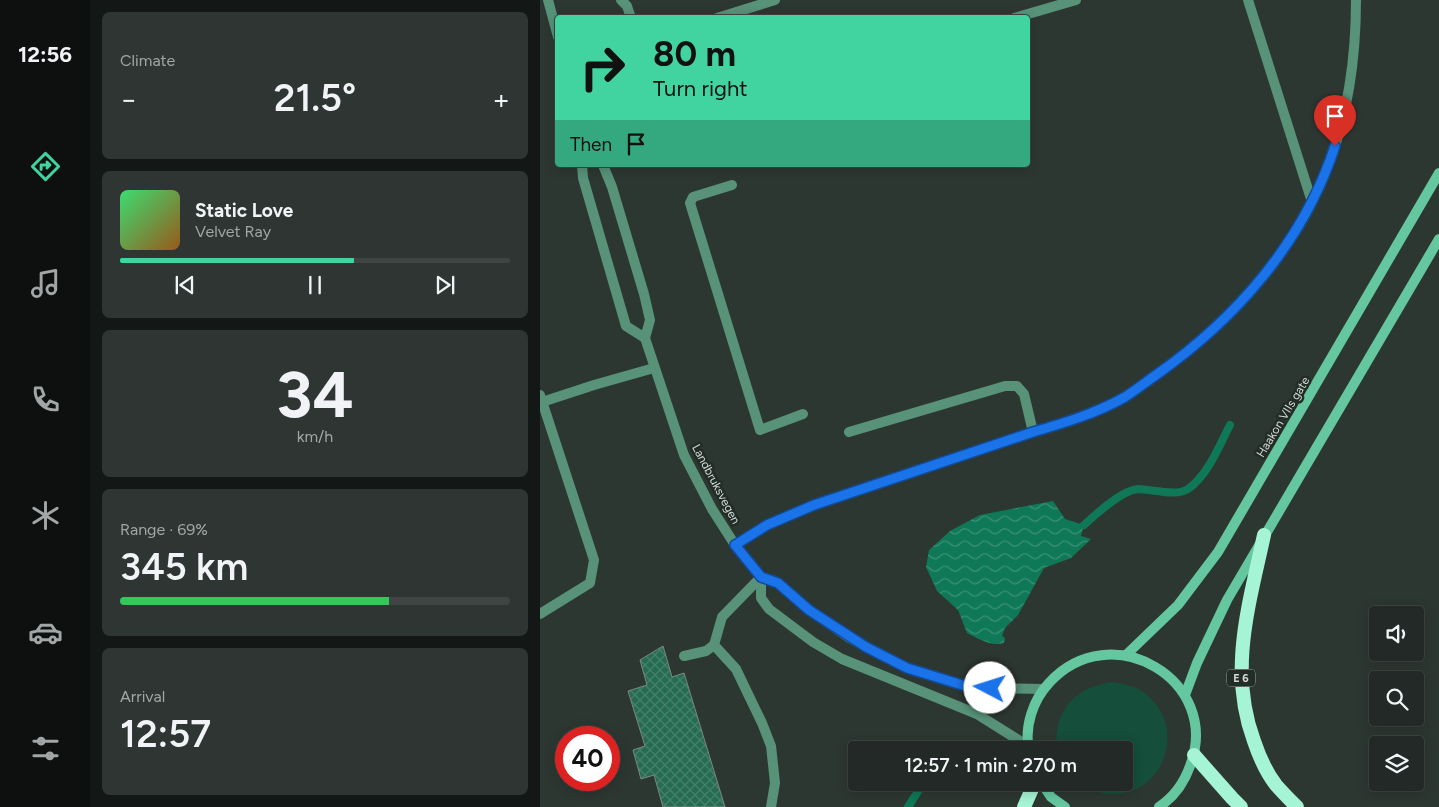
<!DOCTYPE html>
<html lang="en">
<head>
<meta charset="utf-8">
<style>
  :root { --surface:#222926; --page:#2e3532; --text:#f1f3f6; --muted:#a2a6a7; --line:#3f4543; --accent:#41d4a1 }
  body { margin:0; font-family:Figtree,sans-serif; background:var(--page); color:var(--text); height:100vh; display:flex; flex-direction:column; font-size:19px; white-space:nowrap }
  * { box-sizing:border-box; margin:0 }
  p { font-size:16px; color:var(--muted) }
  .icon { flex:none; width:28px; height:28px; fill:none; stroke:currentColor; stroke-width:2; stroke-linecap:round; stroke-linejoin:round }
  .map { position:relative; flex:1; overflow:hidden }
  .drawer { display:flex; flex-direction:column; gap:12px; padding:12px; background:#131715; width:450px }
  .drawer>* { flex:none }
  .top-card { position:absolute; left:15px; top:15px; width:475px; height:152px; border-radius:5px; box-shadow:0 2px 12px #0003,0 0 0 1px var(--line); background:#41d4a1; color:#111; overflow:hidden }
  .tools { position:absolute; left:829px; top:606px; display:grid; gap:10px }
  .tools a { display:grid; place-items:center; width:55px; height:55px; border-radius:5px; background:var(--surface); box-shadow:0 2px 12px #0003,0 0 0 1px var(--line); font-size:25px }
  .speed { position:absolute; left:15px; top:726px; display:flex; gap:10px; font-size:25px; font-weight:700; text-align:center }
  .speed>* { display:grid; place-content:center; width:65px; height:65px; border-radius:50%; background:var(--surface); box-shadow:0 2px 12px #0003,0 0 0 1px var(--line); line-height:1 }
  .speed .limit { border:8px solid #d22; background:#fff; color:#111 }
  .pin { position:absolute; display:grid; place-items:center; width:42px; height:42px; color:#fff; margin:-51px -21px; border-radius:50% 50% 50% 0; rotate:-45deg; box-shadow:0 0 5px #0007 }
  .pin .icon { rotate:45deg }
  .me { position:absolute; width:55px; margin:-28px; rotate:275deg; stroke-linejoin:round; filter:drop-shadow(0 0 4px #0008) }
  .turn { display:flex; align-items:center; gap:18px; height:105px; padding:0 15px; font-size:22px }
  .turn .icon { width:65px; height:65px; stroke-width:2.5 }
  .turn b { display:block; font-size:35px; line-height:42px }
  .then { display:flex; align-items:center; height:48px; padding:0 15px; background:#0003; gap:10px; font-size:19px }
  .big { font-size:38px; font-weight:600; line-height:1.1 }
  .drawer .card { flex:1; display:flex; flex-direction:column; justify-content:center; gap:8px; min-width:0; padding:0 18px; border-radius:8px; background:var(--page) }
  .drawer .dial { align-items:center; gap:0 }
  .dial b { font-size:65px; line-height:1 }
  .song { display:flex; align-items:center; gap:15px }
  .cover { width:60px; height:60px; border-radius:8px; background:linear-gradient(135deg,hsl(140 70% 55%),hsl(30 70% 35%)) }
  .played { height:5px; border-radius:2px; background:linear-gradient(90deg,var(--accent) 60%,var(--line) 60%) }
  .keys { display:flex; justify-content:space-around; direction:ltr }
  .heat { display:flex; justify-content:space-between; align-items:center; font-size:28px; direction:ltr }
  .charge { height:8px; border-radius:4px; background:linear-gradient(90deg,#34c759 69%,var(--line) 0) }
  .trip { position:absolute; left:308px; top:741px; width:285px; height:50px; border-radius:5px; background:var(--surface); box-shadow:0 2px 12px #0003,0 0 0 1px var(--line); font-weight:600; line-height:50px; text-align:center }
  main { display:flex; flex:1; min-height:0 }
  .tab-bar { display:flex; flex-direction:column; width:90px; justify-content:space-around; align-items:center; background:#0e100f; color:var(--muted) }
  .tab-bar .icon { width:35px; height:35px }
  .tab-bar .current { color:var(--accent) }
  .tab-bar b { font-size:22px; color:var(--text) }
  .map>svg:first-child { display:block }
  .grass { fill:#154e3a }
  .water { fill:url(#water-waves) }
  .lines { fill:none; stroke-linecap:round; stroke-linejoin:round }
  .stream { stroke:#0e7857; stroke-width:8 }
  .building { fill:url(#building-cross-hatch); stroke:#7c8882 }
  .service { stroke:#579279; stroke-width:10 }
  .tertiary { stroke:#579279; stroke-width:10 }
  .secondary { stroke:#64c7a0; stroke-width:10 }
  .trunk { stroke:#a5f4d5; stroke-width:14 }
  .route-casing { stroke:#114b97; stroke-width:12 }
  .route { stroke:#1a73e8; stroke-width:9 }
  .labels { text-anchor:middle; stroke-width:5; stroke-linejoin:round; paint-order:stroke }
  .shield { fill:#232d28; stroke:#9ea5a2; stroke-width:1 }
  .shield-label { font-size:11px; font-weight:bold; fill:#d3d9d6 }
  .street-label { font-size:12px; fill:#d3d9d6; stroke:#232d28 }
</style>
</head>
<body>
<main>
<nav class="tab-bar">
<b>12:56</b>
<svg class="icon current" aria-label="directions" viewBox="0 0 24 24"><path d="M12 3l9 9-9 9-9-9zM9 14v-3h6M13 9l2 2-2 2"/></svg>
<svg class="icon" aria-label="music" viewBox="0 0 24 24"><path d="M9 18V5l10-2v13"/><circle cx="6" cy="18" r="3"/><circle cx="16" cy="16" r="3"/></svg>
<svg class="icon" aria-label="phone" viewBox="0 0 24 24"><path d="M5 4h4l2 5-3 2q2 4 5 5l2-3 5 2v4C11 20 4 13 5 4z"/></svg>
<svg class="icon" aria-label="climate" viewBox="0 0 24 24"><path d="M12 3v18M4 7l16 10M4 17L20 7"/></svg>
<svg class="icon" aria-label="car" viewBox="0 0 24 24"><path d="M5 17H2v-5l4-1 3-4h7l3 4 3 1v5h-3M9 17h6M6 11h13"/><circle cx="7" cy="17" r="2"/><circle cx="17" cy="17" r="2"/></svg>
<svg class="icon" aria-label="filters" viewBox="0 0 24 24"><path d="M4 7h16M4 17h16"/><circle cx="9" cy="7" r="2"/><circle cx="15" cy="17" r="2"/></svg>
</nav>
<section class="drawer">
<div class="card"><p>Climate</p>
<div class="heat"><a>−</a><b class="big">21.5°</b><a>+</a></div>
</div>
<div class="card">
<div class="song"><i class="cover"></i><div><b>Static Love</b><p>Velvet Ray</p></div></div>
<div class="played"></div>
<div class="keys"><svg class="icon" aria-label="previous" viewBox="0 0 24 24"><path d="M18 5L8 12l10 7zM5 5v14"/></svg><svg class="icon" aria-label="pause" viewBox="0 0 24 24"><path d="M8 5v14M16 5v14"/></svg><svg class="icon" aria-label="next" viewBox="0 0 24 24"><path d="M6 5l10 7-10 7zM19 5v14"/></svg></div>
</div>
<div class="card dial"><b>34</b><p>km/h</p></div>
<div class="card"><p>Range · 69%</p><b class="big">345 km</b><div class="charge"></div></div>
<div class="card"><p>Arrival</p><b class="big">12:57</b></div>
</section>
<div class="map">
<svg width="899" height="807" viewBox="0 0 899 807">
  <defs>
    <pattern id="water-waves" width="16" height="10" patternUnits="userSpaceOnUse" patternTransform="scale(1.25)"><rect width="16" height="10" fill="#0e7857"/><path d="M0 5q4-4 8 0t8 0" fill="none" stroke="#3c9176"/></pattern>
    <pattern id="building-cross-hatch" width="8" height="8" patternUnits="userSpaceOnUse" patternTransform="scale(1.25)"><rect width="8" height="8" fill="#266c53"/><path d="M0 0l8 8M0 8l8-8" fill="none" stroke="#45806b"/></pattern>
  </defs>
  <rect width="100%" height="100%" fill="#2d3732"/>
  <path class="grass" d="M 573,682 C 584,684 593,686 602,691 C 646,721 630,788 578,794 C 564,795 550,791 538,783 L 584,782 L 584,750 L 517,750 C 513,710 535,687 573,682 Z"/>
  <path class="water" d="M 513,501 L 525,519 L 544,525 L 541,536 L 551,539 L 531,558 L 504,568 L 478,615 L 465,628 L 462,636 L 465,638 L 464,643 C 451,647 439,639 427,633 L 418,610 L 397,591 L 386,567 L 389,550 L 410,531 L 440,515 Z"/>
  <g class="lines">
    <g class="stream">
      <path d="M 544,525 C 556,514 582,490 598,489 C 611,489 636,497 648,489 C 668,475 679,446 690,425"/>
      <path d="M 398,750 L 401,744"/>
      <path d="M 368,807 L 384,782"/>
    </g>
  </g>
  <path class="building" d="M 123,646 L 132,677 L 144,673 L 185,807 L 123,807 L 114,775 L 101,779 L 93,750 L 105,746 L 88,691 L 107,685 L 100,660 Z"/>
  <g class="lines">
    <g class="service">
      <path d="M 81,0 L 87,6 L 91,18"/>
      <path d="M 708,0 L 772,202"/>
      <path d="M 177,18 L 235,0"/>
      <path d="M 474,18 L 536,0"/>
      <path d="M 192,185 L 153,197 L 150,203 L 220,430 L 263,414"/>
      <path d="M 0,395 L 54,560 L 50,583 L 0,614"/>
      <path d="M 2,402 L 54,385 L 114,368"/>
      <path d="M 309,432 L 465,386 L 477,386 L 484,394 L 493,432"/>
      <path d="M 195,545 L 227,525 L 275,505 L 493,432 C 524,423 557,413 585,397 C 596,390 606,382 616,375 C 691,323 757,251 789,164 C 808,113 816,55 816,0"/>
      <path d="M 221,577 L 182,617 L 174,645 L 196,669 L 222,723 L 231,746 L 235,783 L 231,807"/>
      <path d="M 144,656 L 166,651 L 174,645"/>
    </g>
    <g class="tertiary">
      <path d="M 8,0 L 18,37"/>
      <path d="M 42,165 L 43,178 L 86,326 L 105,338"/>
      <path d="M 63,165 L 72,187 L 104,294 L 110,320 L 105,338 L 144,455 L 172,509 L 195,545 L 221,577 L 238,583 L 269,610 L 308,637 L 367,668 L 433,688 L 503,689"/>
      <path d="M 221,577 L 221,598 L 229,609 L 273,642 L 302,659 L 437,714 L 488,746"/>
    </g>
    <g class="secondary">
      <path d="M 586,655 L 638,605 L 678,552 L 899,173"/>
      <path d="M 645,695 L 657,663 L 687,600 L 899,239"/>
      <path d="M 489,750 C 484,727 493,700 509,683 C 570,615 683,680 650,766 C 644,783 634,797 619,807"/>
      <path d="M 501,782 L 511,797 L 525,807"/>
    </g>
    <g class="trunk">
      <path d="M 724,535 C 709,605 688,671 714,741 C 719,756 726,772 736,785 C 743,793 750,800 757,807"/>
      <path d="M 654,755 L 692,798 L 701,807"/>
      <path d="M 484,807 L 495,782"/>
    </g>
  </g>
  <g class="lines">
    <g class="route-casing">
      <path id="route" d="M 450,688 L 432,688 L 367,668 L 326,647 L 269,610 L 238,583 L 221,577 L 195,545 L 227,525 L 274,505 L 493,432 C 524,423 557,413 585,397 C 596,390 606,382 616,375 C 697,318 764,241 795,146"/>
    </g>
    <use href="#route" class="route"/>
  </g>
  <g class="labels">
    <rect class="shield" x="687" y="669.5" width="28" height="17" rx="4"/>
    <g class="shield-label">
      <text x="701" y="682">E 6</text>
    </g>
    <g class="street-label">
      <text transform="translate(743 417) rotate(-59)" y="4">Haakon VIIs gate</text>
      <text transform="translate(176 484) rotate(62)" y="4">Landbruksvegen</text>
    </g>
  </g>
</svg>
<div class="tools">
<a><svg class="icon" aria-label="sound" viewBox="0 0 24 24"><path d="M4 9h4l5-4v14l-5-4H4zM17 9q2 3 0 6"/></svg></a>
<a><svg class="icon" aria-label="search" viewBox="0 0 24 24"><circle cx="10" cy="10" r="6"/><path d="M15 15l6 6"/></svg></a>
<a><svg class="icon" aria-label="layers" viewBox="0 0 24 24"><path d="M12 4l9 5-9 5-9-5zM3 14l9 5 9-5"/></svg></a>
</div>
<div class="speed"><div class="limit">40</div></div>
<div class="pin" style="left:795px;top:146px;background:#d93025"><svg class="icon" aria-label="arrive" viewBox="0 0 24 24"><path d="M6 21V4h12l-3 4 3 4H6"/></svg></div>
<svg class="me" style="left:450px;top:688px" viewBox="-20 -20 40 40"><circle r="19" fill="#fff"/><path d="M0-13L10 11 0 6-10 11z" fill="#1a73e8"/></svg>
<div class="trip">12:57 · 1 min · 270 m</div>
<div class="top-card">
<div class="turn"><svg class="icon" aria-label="right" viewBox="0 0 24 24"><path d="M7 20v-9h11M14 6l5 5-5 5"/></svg><div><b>80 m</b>Turn right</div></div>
<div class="then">Then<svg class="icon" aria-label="arrive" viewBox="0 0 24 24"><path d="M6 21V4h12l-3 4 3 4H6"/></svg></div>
</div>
</div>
</main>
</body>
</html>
